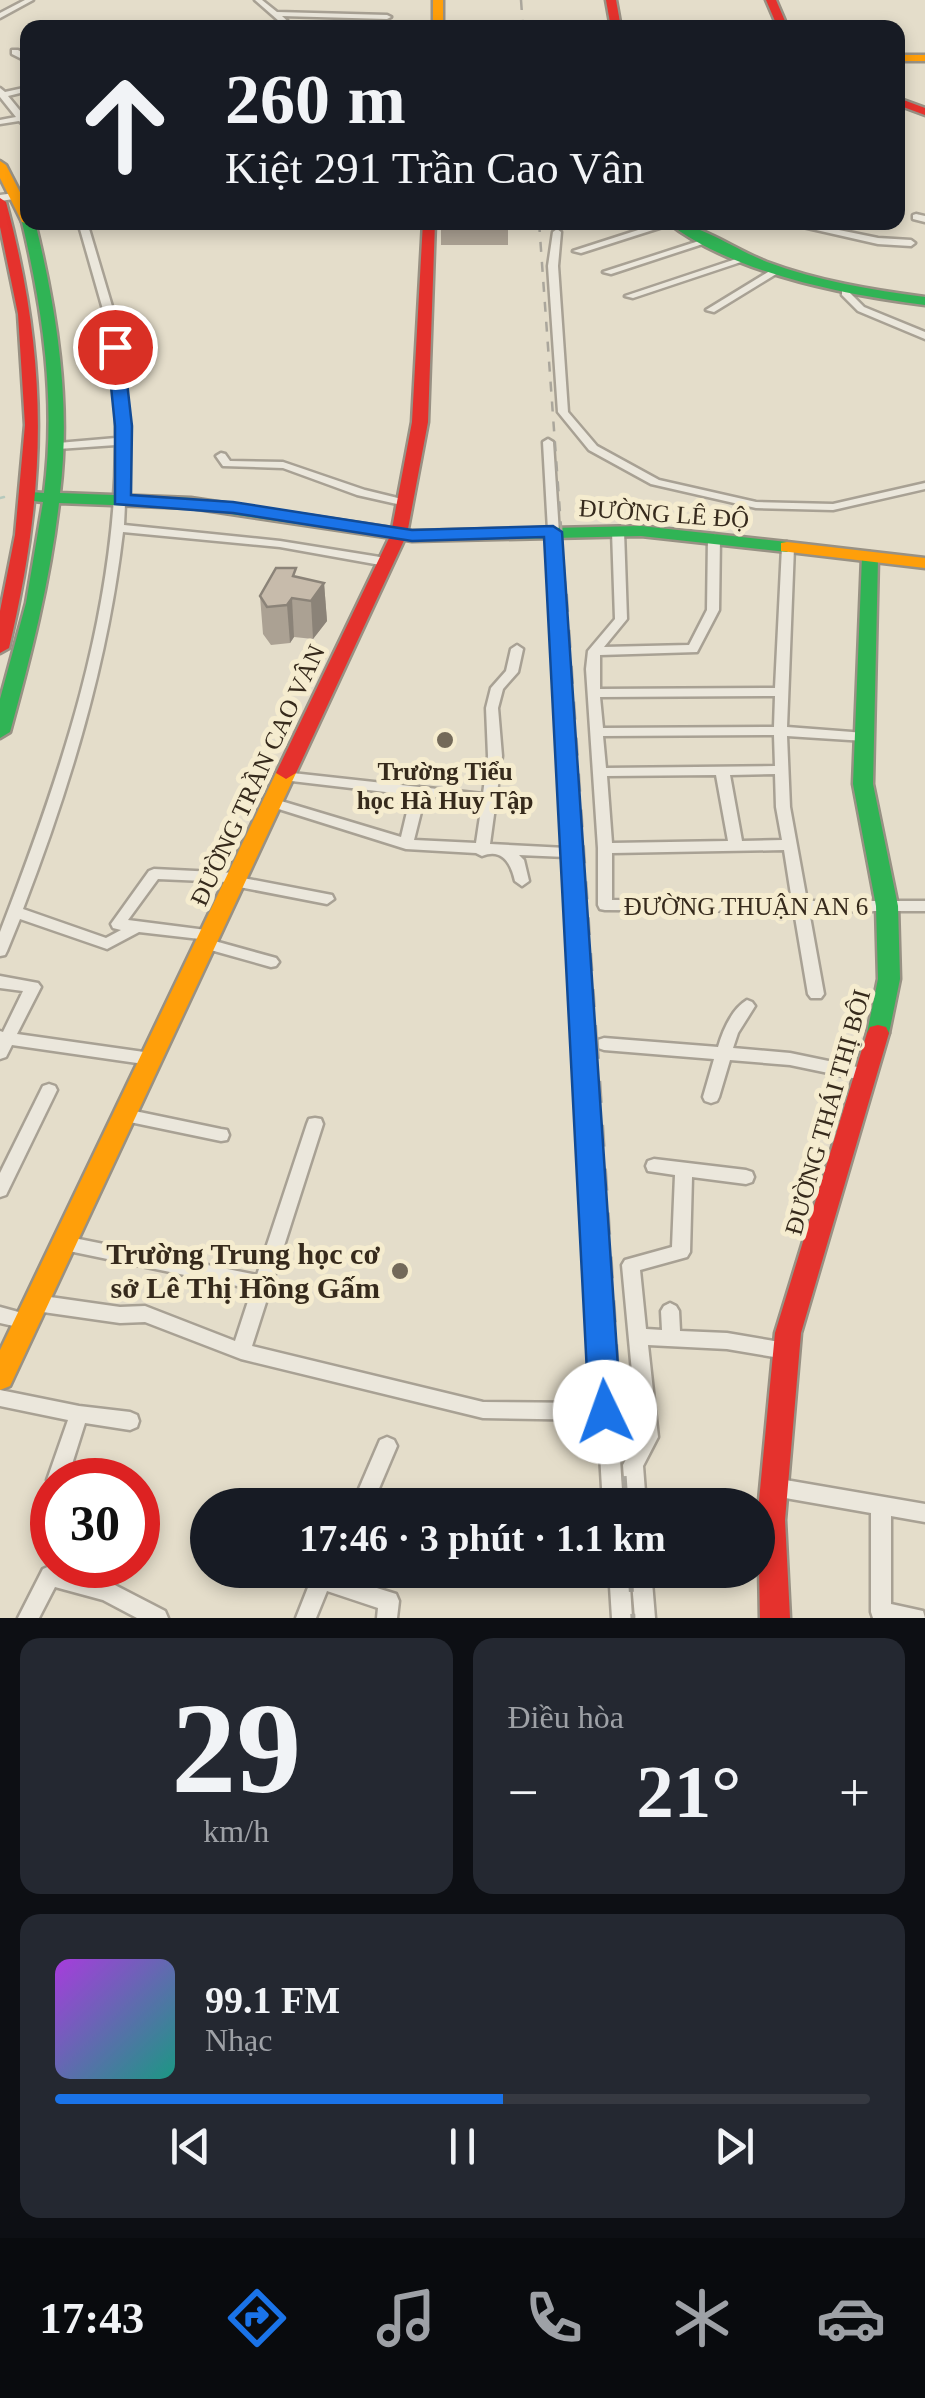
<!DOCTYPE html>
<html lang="vi">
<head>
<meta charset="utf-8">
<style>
  :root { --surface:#171b24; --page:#242831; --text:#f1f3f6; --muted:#9ea1a6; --line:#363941; --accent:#1a73e8 }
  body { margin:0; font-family:Georgia,serif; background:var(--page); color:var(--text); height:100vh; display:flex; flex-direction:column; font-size:38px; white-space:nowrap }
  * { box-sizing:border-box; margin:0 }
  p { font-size:32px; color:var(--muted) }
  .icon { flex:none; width:55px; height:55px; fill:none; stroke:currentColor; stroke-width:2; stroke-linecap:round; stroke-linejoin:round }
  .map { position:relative; height:1618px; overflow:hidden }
  .drawer { display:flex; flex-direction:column; gap:20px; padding:20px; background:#0d0f14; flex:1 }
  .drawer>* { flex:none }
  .hud { position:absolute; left:20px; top:20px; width:885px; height:210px; border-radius:20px; box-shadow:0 5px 15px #0003; background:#171b24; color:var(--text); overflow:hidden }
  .speed { position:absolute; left:30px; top:1458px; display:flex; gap:20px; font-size:50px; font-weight:700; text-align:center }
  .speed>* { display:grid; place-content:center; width:130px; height:130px; border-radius:50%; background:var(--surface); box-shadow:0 5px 15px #0003; line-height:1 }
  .speed .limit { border:15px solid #d22; background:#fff; color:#111 }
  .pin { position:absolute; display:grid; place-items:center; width:85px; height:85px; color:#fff; margin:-42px; border:5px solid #fff; border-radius:50%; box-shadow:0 2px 10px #0007 }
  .me { position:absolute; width:110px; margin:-55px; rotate:357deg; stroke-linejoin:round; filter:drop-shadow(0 0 8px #0008) }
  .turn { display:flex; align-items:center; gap:35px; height:210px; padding:0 40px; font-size:45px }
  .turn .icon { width:130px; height:130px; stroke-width:2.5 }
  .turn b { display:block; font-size:70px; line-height:85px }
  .big { font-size:75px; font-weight:700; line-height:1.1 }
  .drawer .widget { flex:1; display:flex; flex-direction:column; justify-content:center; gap:15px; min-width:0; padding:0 35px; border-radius:20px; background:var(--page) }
  .drawer .dial { align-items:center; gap:0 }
  .dial b { font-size:130px; line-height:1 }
  .song { display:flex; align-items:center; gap:30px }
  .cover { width:120px; height:120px; border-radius:15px; background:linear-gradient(135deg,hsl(280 70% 55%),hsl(170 70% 35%)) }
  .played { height:10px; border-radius:5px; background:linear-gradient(90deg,var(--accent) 55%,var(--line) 55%) }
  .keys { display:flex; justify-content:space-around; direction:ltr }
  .heat { display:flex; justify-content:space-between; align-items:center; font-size:55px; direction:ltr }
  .drawer .tiles { flex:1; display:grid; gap:20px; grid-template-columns:1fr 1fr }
  .widget:last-child { grid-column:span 2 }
  .trip { position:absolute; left:190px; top:1488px; width:585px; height:100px; border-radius:50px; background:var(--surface); box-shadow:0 5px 15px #0003; font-weight:700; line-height:100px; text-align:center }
  .menu { display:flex; height:160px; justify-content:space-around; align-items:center; background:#090b0e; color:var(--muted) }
  .menu .icon { width:70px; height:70px }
  .menu .on { color:var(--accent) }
  .menu b { font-size:45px; color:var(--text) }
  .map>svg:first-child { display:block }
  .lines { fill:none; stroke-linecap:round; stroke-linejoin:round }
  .stream { stroke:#b6c9bd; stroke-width:2.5 }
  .street-casing { stroke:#a8a194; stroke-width:5 }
  .fast-casing { stroke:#989184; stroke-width:5 }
  .slow-casing { stroke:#989184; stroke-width:5 }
  .jam-casing { stroke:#989184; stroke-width:5 }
  .street { fill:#ebe7dc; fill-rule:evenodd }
  .fast { fill:#30b455; fill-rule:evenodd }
  .slow { fill:#ff9f0a; fill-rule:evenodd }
  .jam { fill:#e5322d; fill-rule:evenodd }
  .rail-far2 { stroke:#aaa69c; stroke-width:2.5; stroke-dasharray:10 10; stroke-linecap:butt }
  .rail-far1 { stroke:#aaa69c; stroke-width:4; stroke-dasharray:18 18; stroke-linecap:butt }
  .rail { stroke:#aaa69c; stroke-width:5; stroke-dasharray:22 22; stroke-linecap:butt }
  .wall { fill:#aba193 }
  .shaded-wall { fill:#8b8378 }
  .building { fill:#c7bbab; stroke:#8b8378; stroke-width:2.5 }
  .route { fill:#1a73e8; stroke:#114b97; stroke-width:2.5 }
  .poi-dot { fill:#736959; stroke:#f5eccf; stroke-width:4 }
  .labels { text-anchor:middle; stroke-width:10; stroke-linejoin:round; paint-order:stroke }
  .street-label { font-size:25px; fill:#362a1c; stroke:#f5eccf }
  .poi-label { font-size:25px; font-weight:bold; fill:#362a1c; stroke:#f5eccf }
  .near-poi-label { font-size:30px; font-weight:bold; fill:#362a1c; stroke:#f5eccf; text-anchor:end }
</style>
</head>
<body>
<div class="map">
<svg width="925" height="1618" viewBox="0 0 925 1618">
  <rect width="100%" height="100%" fill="#e4ddca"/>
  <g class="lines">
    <path class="stream" d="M 0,498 L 4,497"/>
    <g class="street-casing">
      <g id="street">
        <path d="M 25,0 L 33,0 L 0,18 L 0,13 Z"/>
        <path d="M 255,0 L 262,0 L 277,12 L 387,15 L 391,17 L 387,19 L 282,16 L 295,28 L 287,28 Z"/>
        <path d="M 12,50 L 18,50 L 28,56 L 28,62 L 12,54 Z"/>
        <path d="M 28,87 L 28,91 L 8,96 L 26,118 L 28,129 L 19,121 L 0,124 L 0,120 L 16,117 L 0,97 L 0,88 L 5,92 Z"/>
        <path d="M 28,191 L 28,197 L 0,201 L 0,195 Z"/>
        <path d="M 916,214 L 925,216 L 925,222 L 913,219 L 913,215 Z"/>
        <path d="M 78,222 L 87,222 L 114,313 L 127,405 L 128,441 L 124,525 L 280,541 L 386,558 L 392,562 L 386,566 L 280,547 L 123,532 C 108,662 70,787 23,909 L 106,938 L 121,930 L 113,928 L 111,924 L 149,871 L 154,869 L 236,873 L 243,878 L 332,895 L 334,899 L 327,904 L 234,886 L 228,882 L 158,879 L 128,920 L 214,931 L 216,935 L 211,940 L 276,958 L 279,962 L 276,966 L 271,967 L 200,947 L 198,943 L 200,939 L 139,932 L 107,949 L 20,919 L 7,951 L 5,955 L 0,956 L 0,932 C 61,774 115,616 116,445 L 58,449 L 53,446 L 58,443 L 116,438 L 116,405 L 104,313 Z"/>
        <path d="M 663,222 L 678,222 L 581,253 L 573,251 Z"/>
        <path d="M 781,222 L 800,222 L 878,238 L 911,240 L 915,243 L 911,246 L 878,244 Z"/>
        <path d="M 557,229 L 561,232 L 558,266 L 568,412 L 597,446 L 659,480 L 756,502 L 833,504 L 925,483 L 925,489 L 833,510 L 756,508 L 651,484 L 589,450 L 558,412 L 548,266 L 553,232 Z"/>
        <path d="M 705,239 L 712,241 L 611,274 L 603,272 Z"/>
        <path d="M 742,257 L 750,259 L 633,298 L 625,296 Z"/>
        <path d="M 773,269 L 781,271 L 714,312 L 706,310 Z"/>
        <path d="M 842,291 L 848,291 L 864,307 L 925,332 L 925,339 L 858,311 L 842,295 Z"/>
        <path d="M 548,439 L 553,442 L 623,1505 L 603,1505 L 598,1420 L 483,1418 L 241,1359 L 145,1322 L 120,1323 L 36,1311 L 30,1308 L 27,1303 L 30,1298 L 36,1295 L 120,1307 L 145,1306 L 235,1341 L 252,1289 L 64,1250 L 58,1248 L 55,1243 L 58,1238 L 64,1236 L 257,1275 L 307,1124 L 309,1119 L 315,1118 L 321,1119 L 323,1124 L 252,1346 L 483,1402 L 597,1403 L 566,857 L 519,855 L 524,860 L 529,881 L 522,886 L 515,881 C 511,863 502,848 482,856 L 476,853 L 406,849 L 266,805 L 264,802 L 271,798 L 401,837 L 411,795 L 283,780 L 276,776 L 283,772 L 483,794 L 488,756 L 486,708 L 491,688 L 506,671 L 511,649 L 517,645 L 523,649 L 518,672 L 503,689 L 498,708 L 502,756 L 490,844 L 566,848 L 543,442 ZM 425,796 L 482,803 L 476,843 L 414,840 Z"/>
        <path d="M 221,453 L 225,454 L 230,461 L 283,462 L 365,490 L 410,501 L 412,503 L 406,506 L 357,495 L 283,468 L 223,466 L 216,456 Z"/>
        <path d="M 618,528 L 624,531 L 627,619 L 604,647 L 689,645 L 707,610 L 708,537 L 714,534 L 720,537 L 719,610 L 697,652 L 600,655 L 600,689 L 775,688 L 782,547 L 788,544 L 794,547 L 787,727 L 865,733 L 872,737 L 865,741 L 787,736 L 790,807 L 807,901 L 925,901 L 925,911 L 809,911 L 824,994 L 821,998 L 811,998 L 808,994 L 794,911 L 605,910 L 600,909 L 598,905 L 598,848 L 586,669 L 588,651 L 615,619 L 612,531 ZM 775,696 L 774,727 L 603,728 L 600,697 ZM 774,735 L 775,766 L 606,768 L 603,736 ZM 775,774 L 776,807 L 782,840 L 742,841 L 730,775 ZM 716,775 L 728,841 L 612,843 L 607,776 ZM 784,850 L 792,901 L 612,900 L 612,853 Z"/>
        <path d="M 0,976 L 38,983 L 41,987 L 17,1034 L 151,1053 L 157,1055 L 159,1059 L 157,1063 L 151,1065 L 12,1045 L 6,1057 L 0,1059 L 0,1031 L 3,1032 L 23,991 L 0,988 Z"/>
        <path d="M 747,1000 L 752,1002 L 755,1006 L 738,1033 L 733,1048 L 790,1053 L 867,1069 L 873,1071 L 875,1075 L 873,1079 L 867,1081 L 790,1065 L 730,1060 L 719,1097 L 717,1101 L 711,1103 L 705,1101 L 703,1097 L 714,1059 L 604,1050 L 598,1048 L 596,1044 L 598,1040 L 604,1038 L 718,1047 C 723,1030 732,1009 747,1000 Z"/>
        <path d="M 49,1084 L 55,1086 L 57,1090 L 6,1195 L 0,1197 L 0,1173 L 43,1086 Z"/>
        <path d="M 125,1109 L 221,1129 L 227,1130 L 229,1135 L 227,1140 L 221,1141 L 125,1121 L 119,1119 L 117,1115 L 119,1111 Z"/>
        <path d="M 654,1159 L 746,1170 L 752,1172 L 754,1177 L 752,1182 L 746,1184 L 692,1177 L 690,1252 L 687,1257 L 640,1270 L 646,1329 L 662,1330 L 661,1311 L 664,1306 L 670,1303 L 676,1306 L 679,1311 L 680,1331 L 727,1333 L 786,1343 L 792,1345 L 795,1351 L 792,1357 L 786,1359 L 727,1349 L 648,1345 L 658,1437 L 643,1466 L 646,1505 L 626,1505 L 623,1465 L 638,1436 L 622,1265 L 625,1260 L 672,1247 L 675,1175 L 648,1171 L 646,1166 L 648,1161 Z"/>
        <path d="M 0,1307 L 33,1316 L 36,1321 L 33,1326 L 27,1329 L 0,1323 Z"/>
        <path d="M 0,1390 L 79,1406 L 130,1412 L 137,1415 L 139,1421 L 137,1427 L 130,1430 L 85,1423 L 67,1480 L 52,1480 L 52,1513 L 50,1514 L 43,1511 L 40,1505 L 45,1490 L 52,1487 L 47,1480 L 68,1420 L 0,1406 Z"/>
        <path d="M 387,1437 L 394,1440 L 397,1446 L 372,1505 L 352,1505 L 380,1440 Z"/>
        <path d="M 774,1478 L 925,1504 L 925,1522 L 891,1516 L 891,1604 L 923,1611 L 925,1618 L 873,1618 L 871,1612 L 871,1513 L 774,1496 L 767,1493 L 764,1487 L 767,1481 Z"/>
        <path d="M 50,1566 L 107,1581 L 165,1611 L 168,1618 L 137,1618 L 103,1600 L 55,1587 L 39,1618 L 18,1618 L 43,1569 Z"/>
        <path d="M 287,1570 L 346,1570 L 345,1578 L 396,1594 L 399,1601 L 397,1618 L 377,1618 L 378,1608 L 327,1591 L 316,1618 L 296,1618 L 309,1585 L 290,1578 Z"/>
        <path d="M 609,1570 L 629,1570 L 632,1618 L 612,1618 Z"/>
        <path d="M 631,1570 L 651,1570 L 655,1618 L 635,1618 Z"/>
      </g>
    </g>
    <g class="fast-casing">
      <g id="fast">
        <path d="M 28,218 L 28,222 L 35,222 C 57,312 71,401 60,493 L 191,498 L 412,531 L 641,526 L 787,542 L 795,547 L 787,552 L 641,536 L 412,541 L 191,508 L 59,503 C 50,581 31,656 10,732 L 0,738 L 0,699 L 26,603 L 43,502 L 24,500 L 22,497 L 30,492 L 44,493 C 56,401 43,311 22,222 Z"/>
        <path d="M 667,222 C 697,222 736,250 767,262 C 818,281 871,290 925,297 L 925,305 C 845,295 732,273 667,222 Z"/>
        <path d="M 870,552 L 878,557 L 873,784 L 898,906 L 900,979 L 889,1033 L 886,1039 L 870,1039 L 867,1033 L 878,979 L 876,906 L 853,784 L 862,557 Z"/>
      </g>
    </g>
    <g class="slow-casing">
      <g id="slow">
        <rect x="433" y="0" width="10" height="28"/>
        <rect x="898" y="55" width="27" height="6"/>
        <path d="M 0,161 L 6,165 L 28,208 L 28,222 L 34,222 L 33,225 L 22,222 L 0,178 Z"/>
        <path d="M 787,542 L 925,558 L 925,568 L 781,551 L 781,543 Z"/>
        <path d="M 286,767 L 296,773 L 10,1386 L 0,1390 L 0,1350 L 276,773 Z"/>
      </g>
    </g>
    <g class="jam-casing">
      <g id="jam">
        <path d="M 606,0 L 616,0 L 621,28 L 611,28 Z"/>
        <path d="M 766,0 L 776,0 L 788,28 L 778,28 Z"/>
        <path d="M 898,98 L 925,108 L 925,115 L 898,105 Z"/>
        <path d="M 0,198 L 6,202 C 49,362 47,487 9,648 L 0,653 L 0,611 L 15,535 L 25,425 L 18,314 L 0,227 Z"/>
        <path d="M 423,222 L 435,222 L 428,422 L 407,534 L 296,773 L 286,779 L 276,773 L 391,534 L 412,422 Z"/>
        <path d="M 878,1025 L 886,1027 L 889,1033 L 801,1333 L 785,1520 L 790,1618 L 760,1618 L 758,1511 L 775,1333 L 867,1033 L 870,1027 Z"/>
      </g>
    </g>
    <use href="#street" class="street"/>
    <use href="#fast" class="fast"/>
    <use href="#slow" class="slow"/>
    <use href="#jam" class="jam"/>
    <g class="rail-far2">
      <path d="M 521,0 L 523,28"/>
      <path d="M 539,222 L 566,596"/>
    </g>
    <path class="rail-far1" d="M 566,594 L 596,1039"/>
    <g class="rail">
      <path d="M 596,1037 L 626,1505"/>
      <path d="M 630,1570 L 633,1618"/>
    </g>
  </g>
  <g class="wall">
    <rect x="441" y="222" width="67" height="23"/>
    <path d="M 296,577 L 324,583 L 327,621 L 313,639 L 294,637 L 290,643 L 271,645 L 263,634 L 260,596 Z"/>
  </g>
  <g class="shaded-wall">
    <path d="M 324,583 L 327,621 L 313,639 L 311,601 Z"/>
    <path d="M 292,598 L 294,637 L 290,643 L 287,605 Z"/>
  </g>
  <g class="building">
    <rect x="441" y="222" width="67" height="6"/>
    <path d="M 276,568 L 296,568 L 293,576 L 324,583 L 311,601 L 292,598 L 287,605 L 267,607 L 260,596 Z"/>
  </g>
  <path class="route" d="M 115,342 L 123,347 L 132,426 L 131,495 L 233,502 L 412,530 L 553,526 L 562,532 L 621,1412 L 616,1421 L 605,1425 L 594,1421 L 589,1412 L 544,537 L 412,541 L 233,513 L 115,504 L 115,426 L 107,347 Z"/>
  <g class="poi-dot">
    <circle cx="445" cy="740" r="10"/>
    <circle cx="400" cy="1271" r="10"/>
  </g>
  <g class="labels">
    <g class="street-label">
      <text transform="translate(664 513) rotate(4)" y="9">ĐƯỜNG LÊ ĐỘ</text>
      <text transform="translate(257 775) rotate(-65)" y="9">ĐƯỜNG TRẦN CAO VÂN</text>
      <text x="746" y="915">ĐƯỜNG THUẬN AN 6</text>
      <text transform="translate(827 1112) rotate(-74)" y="9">ĐƯỜNG THÁI THỊ BÔI</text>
    </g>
    <g class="poi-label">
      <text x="445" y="780">Trường Tiểu<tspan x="445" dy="29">học Hà Huy Tập</tspan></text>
    </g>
    <g class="near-poi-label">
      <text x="380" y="1264">Trường Trung học cơ<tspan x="380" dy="34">sở Lê Thị Hồng Gấm</tspan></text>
    </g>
  </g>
</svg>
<div class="speed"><div class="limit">30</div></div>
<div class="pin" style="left:115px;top:347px;background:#d93025"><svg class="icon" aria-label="arrive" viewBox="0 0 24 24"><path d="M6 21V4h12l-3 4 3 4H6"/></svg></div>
<svg class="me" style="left:605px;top:1412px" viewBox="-20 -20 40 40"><circle r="19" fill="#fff"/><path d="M0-13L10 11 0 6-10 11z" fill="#1a73e8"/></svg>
<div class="trip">17:46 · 3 phút · 1.1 km</div>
<div class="hud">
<div class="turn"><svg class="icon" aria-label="ahead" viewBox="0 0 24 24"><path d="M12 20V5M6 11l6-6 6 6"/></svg><div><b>260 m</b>Kiệt 291 Trần Cao Vân</div></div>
</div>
</div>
<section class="drawer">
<div class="tiles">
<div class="widget dial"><b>29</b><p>km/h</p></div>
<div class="widget"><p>Điều hòa</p>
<div class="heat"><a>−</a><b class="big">21°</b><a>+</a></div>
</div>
<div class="widget">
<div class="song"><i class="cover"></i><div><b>99.1 FM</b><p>Nhạc</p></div></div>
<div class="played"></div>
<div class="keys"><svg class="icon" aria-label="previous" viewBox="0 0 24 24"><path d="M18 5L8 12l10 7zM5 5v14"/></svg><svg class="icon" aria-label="pause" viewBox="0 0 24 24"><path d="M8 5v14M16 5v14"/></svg><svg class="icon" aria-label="next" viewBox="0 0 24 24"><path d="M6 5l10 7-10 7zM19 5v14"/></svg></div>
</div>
</div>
</section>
<nav class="menu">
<b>17:43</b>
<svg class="icon on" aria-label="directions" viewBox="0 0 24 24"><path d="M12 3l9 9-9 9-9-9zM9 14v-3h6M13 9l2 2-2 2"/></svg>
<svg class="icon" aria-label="music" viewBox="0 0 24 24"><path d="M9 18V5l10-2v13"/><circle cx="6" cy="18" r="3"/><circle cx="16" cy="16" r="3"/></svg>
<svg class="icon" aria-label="phone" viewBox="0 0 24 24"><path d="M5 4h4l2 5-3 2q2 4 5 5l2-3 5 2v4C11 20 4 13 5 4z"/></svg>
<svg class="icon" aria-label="climate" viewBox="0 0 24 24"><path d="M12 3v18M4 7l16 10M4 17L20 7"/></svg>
<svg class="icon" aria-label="car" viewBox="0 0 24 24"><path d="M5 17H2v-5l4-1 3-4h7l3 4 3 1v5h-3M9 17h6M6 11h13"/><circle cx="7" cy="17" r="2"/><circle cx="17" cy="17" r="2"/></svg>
</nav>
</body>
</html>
